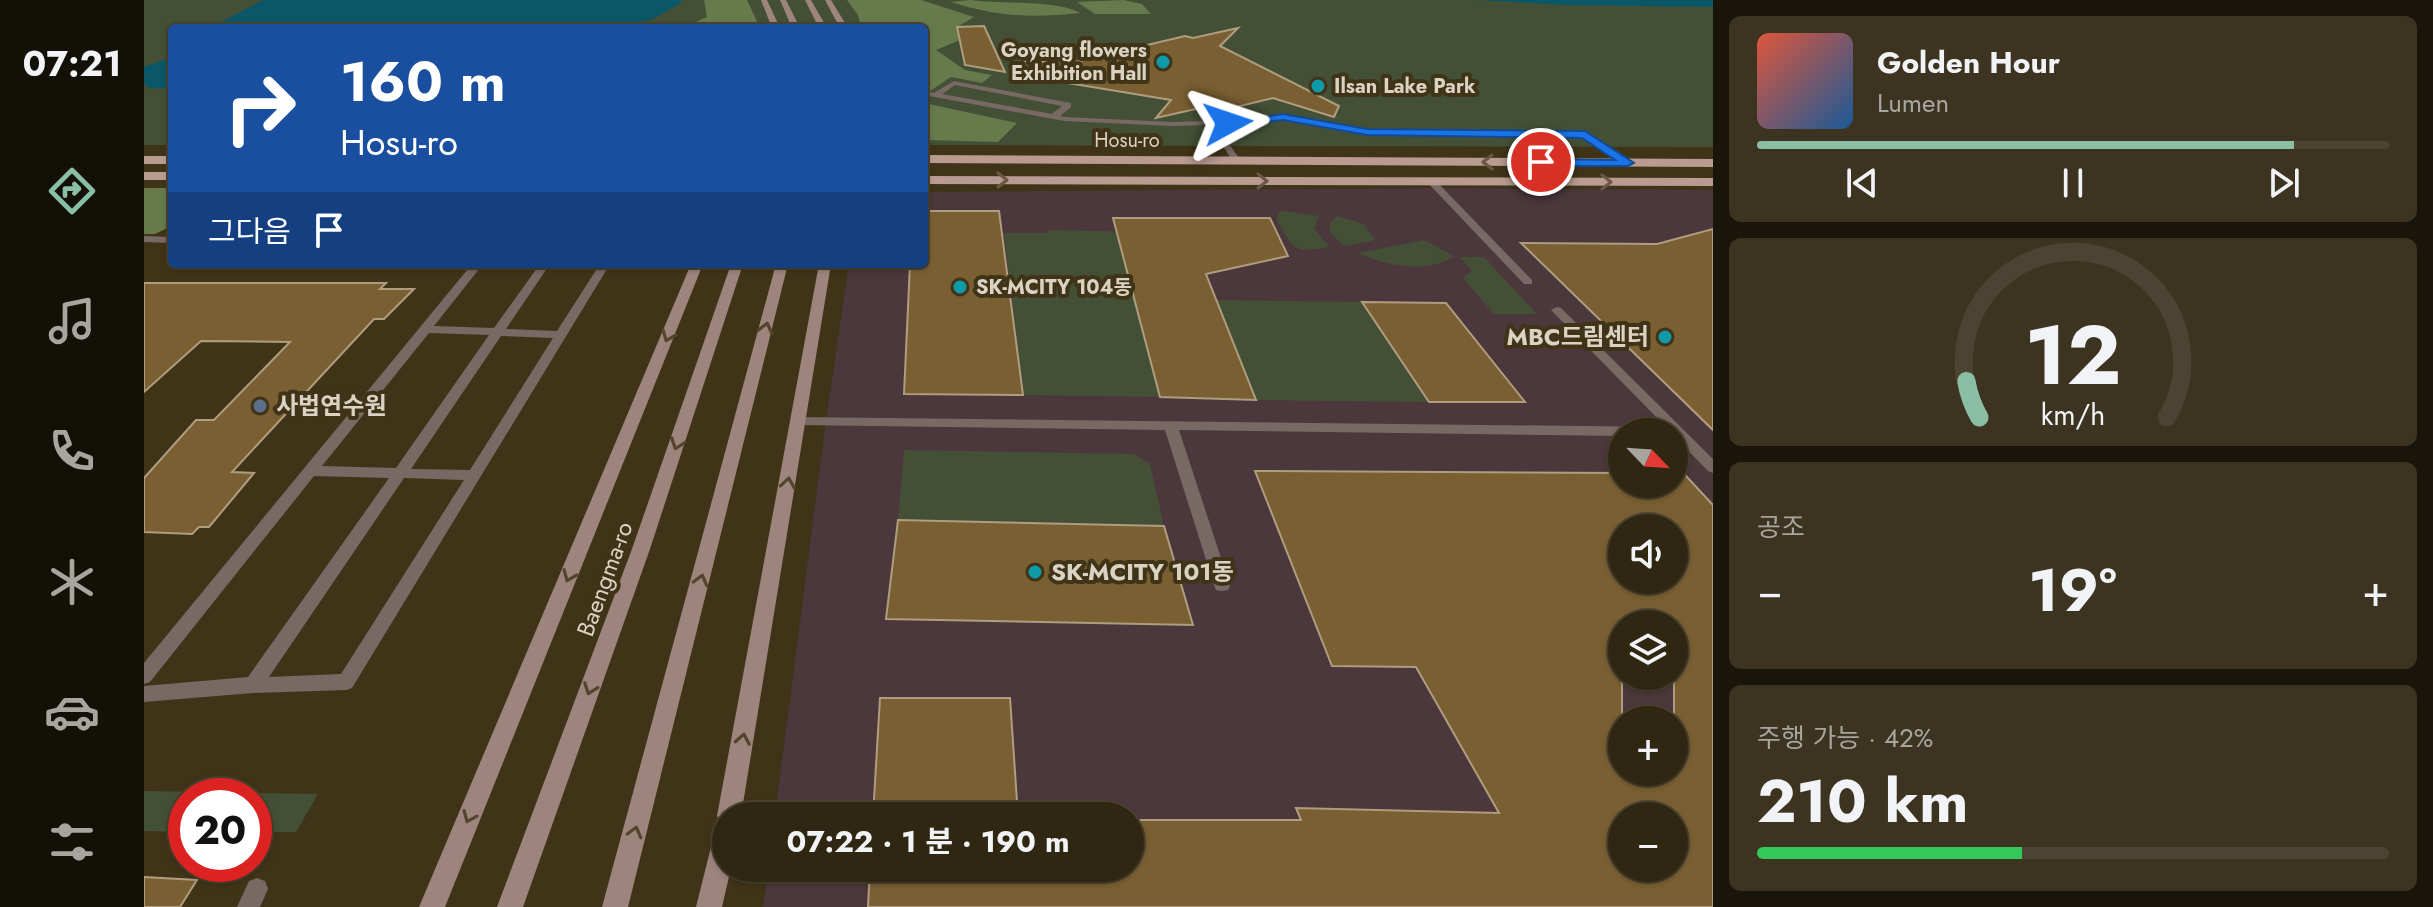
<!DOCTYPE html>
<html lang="ko">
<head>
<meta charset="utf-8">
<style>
  :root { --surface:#302712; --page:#3c3320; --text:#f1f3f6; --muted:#a8a59f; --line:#4b4432; --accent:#8abfa5 }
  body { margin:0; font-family:Jost,"Noto Sans KR",sans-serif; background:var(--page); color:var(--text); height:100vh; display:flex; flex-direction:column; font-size:30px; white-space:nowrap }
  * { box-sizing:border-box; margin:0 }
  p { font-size:26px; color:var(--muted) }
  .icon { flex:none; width:44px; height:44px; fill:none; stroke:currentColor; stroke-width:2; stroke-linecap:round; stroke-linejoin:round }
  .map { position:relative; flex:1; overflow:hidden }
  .details { display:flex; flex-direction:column; gap:16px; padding:16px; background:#1a150a; width:720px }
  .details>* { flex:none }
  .banner { position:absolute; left:24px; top:24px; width:760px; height:244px; border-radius:8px; box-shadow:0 2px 6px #0004,0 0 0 2px var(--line); background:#1a4fa0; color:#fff; overflow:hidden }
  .needle { width:52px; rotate:115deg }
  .fabs { position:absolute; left:1464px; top:418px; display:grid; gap:16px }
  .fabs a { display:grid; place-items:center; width:80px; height:80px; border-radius:50%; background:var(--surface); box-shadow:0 2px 6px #0004,0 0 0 2px var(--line); font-size:40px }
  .speed { position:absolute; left:24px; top:778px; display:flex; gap:16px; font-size:40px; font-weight:700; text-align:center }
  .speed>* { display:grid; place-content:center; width:104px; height:104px; border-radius:50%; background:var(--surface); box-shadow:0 2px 6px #0004,0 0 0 2px var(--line); line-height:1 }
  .speed .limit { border:12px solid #d22; background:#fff; color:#111 }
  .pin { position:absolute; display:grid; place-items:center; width:68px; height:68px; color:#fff; margin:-34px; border:4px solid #fff; border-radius:50%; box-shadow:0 2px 8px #0007 }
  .me { position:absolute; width:88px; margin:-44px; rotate:85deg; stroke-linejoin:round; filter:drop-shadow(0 0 6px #0008) }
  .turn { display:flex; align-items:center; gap:28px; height:168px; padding:0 40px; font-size:36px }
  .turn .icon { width:104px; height:104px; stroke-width:2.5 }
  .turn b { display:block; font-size:56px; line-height:68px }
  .then { display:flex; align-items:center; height:76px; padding:0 40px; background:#0003; gap:16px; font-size:30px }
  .big { font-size:60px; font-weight:700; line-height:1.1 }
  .details .widget { flex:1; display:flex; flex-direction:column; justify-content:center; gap:12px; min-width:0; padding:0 28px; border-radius:12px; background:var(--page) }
  .details .dial { align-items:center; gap:0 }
  .dial svg { height:208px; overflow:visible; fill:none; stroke:var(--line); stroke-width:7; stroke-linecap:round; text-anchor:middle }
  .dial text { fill:var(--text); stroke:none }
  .song { display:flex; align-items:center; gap:24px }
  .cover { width:96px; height:96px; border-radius:12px; background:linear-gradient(135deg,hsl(10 70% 55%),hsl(210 70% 35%)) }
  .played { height:8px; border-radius:4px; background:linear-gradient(90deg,var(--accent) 85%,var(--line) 85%) }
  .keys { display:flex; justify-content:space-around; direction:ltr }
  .heat { display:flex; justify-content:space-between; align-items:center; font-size:44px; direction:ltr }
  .charge { height:12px; border-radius:6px; background:linear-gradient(90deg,#34c759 42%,var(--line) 0) }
  .trip { position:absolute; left:568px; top:802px; width:432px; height:80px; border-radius:40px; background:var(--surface); box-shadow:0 2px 6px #0004,0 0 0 2px var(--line); font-weight:700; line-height:80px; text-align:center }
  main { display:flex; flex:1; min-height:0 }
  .tabs { display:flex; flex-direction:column; width:144px; justify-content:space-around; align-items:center; background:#131007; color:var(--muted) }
  .tabs .icon { width:56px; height:56px }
  .tabs .active { color:var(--accent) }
  .tabs b { font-size:36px; color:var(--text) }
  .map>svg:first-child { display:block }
  .commercial { fill:#4b373c; fill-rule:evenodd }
  .green { fill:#445036 }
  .forest { fill:#667a4b }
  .water { fill:#0a5867 }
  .building { fill:#7a5f32; stroke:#af9d80; stroke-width:2; fill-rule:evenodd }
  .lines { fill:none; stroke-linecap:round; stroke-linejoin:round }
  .lane { fill:#786964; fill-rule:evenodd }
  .secondary { fill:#9d857e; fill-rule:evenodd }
  .primary { fill:#b99b92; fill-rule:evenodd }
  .oneway { stroke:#6a5843 }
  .oneway2 { stroke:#53442c }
  .route { fill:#1a73e8; stroke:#114b97; stroke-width:2 }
  .culture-dot { fill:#0f9aa8; stroke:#403418; stroke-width:3 }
  .service-dot { fill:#5c6f8a; stroke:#403418; stroke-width:3 }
  .labels { text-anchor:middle; stroke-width:8; stroke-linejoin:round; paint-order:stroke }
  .far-poi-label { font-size:20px; font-weight:bold; fill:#dad3c3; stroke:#403418; text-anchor:start }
  .far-street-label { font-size:20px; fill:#dad3c3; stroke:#403418 }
  .poi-label { font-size:24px; font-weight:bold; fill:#dad3c3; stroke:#403418; text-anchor:start }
  .street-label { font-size:24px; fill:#dad3c3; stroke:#403418 }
</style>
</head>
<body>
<main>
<nav class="tabs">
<b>07:21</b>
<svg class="icon active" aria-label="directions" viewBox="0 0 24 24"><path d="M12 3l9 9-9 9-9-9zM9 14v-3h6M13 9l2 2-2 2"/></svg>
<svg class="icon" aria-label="music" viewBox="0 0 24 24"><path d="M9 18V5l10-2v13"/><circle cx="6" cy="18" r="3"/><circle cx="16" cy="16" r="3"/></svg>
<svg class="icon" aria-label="phone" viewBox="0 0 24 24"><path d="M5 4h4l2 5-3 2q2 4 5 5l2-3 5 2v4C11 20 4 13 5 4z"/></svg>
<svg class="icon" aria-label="climate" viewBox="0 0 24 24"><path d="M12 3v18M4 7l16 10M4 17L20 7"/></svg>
<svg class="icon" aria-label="car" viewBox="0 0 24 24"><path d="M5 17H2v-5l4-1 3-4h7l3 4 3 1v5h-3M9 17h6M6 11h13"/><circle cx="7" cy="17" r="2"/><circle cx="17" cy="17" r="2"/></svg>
<svg class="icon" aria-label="filters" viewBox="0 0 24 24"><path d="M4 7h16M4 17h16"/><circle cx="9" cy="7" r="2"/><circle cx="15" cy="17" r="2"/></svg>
</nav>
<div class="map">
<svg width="1569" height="907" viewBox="0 0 1569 907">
  <rect width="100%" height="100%" fill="#403418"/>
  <path class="commercial" d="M 1293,188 L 1569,190 L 1569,907 L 619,907 L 625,868 L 986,868 L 986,816 L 631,816 L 682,421 L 705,264 L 780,264 L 780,192 ZM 1478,432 L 1530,432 L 1530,484 L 1478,484 ZM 1478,528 L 1530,528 L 1530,580 L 1478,580 ZM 1478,624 L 1530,624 L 1530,676 L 1478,676 ZM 1478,720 L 1530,720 L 1530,772 L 1478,772 ZM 1478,816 L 1530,816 L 1530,868 L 1478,868 Z"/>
  <g class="green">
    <path d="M 0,0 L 1569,0 L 1569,147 L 780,145 L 780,28 L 28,28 L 28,145 L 0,145 Z"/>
    <path d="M 1139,211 L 1175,216 L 1170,229 L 1186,247 C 1152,253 1149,251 1133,220 L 1134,213 Z"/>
    <path d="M 1193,216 L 1220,224 L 1231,240 L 1200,246 L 1186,232 L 1186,223 Z"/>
    <path d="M 905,230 L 1044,233 L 984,274 L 1016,397 L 879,395 L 860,233 L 903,233 Z"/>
    <path d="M 1280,240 L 1310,256 C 1283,275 1241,265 1213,253 Z"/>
    <path d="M 1316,257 L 1340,257 L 1393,314 L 1350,314 L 1319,278 L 1328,271 Z"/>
    <path d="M 1070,300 L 1218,302 L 1285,402 L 1112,400 Z"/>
    <path d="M 760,450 L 990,454 L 1006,464 L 1020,526 L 754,520 Z"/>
    <path d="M 0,791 L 174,794 L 152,832 L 110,832 L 110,796 L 42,796 L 42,832 L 0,831 Z"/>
  </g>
  <g class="forest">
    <path d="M 560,0 L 603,0 L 616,28 L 538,28 L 563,17 Z"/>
    <path d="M 703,0 L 777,0 L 830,17 L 813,27 L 816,40 L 792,50 L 821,70 L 848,75 L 838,83 L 807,77 L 786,91 L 780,90 L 780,28 L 717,28 L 714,15 Z"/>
    <path d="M 825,0 C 855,4 914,0 936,13 C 886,18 855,17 807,2 Z"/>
    <path d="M 979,0 L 998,4 L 1007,14 L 951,14 L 933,2 Z"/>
    <path d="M 780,103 L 873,123 L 854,142 L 780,140 Z"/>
    <path d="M 0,188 L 28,188 L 28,226 L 11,234 L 0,234 Z"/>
  </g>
  <g class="water">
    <path d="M 119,0 L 537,0 L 537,3 L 507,20 L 454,28 L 66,28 Z"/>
    <path d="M 1333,0 L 1569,0 L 1569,7 L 1421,5 Z"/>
    <path d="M 28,57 L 28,89 L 5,88 L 0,83 L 0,67 Z"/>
  </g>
  <g class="building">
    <path d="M 840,26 L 861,72 L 821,65 L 813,27 Z"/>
    <path d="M 1094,28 L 1076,46 L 1195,106 L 1190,117 L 1129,98 L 1084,109 L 1074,104 L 1012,118 L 1027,100 L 875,75 L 876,61 L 931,62 L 1041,36 L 1049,38 Z"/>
    <path d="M 780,211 L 855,211 L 879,395 L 760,394 L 766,264 L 780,264 Z"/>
    <path d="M 969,218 L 1126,218 L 1144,256 L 1062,274 L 1112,400 L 1016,397 Z"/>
    <path d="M 1569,229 L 1569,430 L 1377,243 L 1513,244 Z"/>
    <path d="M 0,283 L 242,283 L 236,289 L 270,289 L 240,319 L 230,319 L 88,472 L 110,473 L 65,527 L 55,527 L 48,534 L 0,532 L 0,478 L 52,420 L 70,420 L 146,342 L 57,341 L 0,392 Z"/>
    <path d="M 1218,302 L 1302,303 L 1381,402 L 1285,402 Z"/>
    <path d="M 1530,463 L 1569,505 L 1569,907 L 724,907 L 726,868 L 986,868 L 986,820 L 1157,820 L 1152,808 L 1355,813 L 1272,667 L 1188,666 L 1111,471 L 1478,473 L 1478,484 L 1530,484 ZM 1478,528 L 1530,528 L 1530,580 L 1478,580 ZM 1478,624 L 1530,624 L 1530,772 L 1478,772 ZM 1478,816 L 1530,816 L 1530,868 L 1478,868 Z"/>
    <path d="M 754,520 L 1020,526 L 1049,625 L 742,619 Z"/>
    <path d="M 736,698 L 866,698 L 874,816 L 729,816 Z"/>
    <path d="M 0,877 L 53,880 L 36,907 L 0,907 Z"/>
  </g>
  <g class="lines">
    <g class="lane">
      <path d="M 810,81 L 927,103 L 927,107 L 916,116 L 920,117 L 1028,122 L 1101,120 L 1139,115 L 1223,130 L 1441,132 L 1488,163 L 1481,165 L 1439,136 L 1223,134 L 1139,119 L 1072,125 L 1097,161 L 1093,164 L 1090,163 L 1065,125 L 1028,126 L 920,121 L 780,95 L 780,91 L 790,93 ZM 811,85 L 918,106 L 908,114 L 798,94 Z"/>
      <path d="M 1284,179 L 1290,179 L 1388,280 L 1388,284 L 1380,284 L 1284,183 Z"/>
      <path d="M 0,236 L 28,237 L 28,243 L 0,242 Z"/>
      <path d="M 56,264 L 134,264 L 129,267 L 61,267 Z"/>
      <path d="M 328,264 L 339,264 L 290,326 L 350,328 L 396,264 L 406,264 L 362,329 L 413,331 L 456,264 L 466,264 L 208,688 L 202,690 L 109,693 L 0,702 L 0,686 L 104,677 L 245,478 L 170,476 L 6,682 L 0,684 L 0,663 ZM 285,333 L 345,335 L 252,468 L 178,466 ZM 357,336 L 409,338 L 326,470 L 267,469 ZM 260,478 L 320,480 L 197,674 L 125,677 Z"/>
      <path d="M 1413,307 L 1417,308 L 1569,459 L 1569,473 L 1564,471 L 1530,436 L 1530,432 L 1478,432 L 1478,436 L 1035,430 L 1086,585 L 1084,590 L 1078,591 L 1072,590 L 1070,585 L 1021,430 L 654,425 L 647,421 L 654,417 L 1522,427 L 1409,312 L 1407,310 Z"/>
      <path d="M 113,878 L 121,881 L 124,889 L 116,907 L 93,907 L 105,881 Z"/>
    </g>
    <g class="secondary">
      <path d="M 617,0 L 623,0 L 636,28 L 628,28 Z"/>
      <path d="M 636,0 L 642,0 L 656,28 L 648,28 Z"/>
      <path d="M 661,0 L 667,0 L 683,28 L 675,28 Z"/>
      <path d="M 681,0 L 687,0 L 704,28 L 696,28 Z"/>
      <path d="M 547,264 L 559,264 L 301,907 L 275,907 Z"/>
      <path d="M 587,264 L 599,264 L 506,549 L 379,907 L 353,907 L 488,549 Z"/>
      <path d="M 632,264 L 644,264 L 484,907 L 458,907 Z"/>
      <path d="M 675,264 L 687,264 L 597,816 L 582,816 L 582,868 L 587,868 L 578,907 L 552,907 L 570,835 L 574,827 L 578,825 L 573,816 Z"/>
    </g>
    <g class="primary">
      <path d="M 780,155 L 1569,159 L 1569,167 L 780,163 Z"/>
      <rect x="0" y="156" width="28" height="8"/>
      <rect x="0" y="172" width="28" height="8"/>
      <path d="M 780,176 L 1569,178 L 1569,186 L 780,184 Z"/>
    </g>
  </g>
  <defs><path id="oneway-chevron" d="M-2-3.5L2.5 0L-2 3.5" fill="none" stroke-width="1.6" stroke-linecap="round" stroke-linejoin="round" transform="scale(2)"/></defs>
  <g class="oneway">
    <use href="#oneway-chevron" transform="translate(1344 162) rotate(-180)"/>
    <use href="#oneway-chevron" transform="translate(858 180)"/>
    <use href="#oneway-chevron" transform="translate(1118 181)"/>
    <use href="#oneway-chevron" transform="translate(1462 182)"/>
  </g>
  <g class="oneway2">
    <use href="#oneway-chevron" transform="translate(622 328) rotate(-76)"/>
    <use href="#oneway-chevron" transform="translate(524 336) rotate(112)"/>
    <use href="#oneway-chevron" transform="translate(533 444) rotate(109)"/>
    <use href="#oneway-chevron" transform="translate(644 483) rotate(-81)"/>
    <use href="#oneway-chevron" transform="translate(425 576) rotate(112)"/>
    <use href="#oneway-chevron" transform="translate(557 580) rotate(-75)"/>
    <use href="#oneway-chevron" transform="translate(446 689) rotate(110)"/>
    <use href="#oneway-chevron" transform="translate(599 739) rotate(-80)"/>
    <use href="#oneway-chevron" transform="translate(325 817) rotate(113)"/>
    <use href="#oneway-chevron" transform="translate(491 832) rotate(-75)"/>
  </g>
  <path class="route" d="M 1139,114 L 1223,129 L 1441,131 L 1490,163 L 1484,166 L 1397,166 L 1391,162 L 1397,159 L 1471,160 L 1438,138 L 1223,135 L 1139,120 L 1084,126 L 1079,123 Z"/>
  <g class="culture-dot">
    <circle cx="1019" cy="62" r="8"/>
    <circle cx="1174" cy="86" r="8"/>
    <circle cx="816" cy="287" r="8"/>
    <circle cx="1521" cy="337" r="8"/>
    <circle cx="891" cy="572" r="8"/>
  </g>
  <circle class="service-dot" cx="116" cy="406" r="8"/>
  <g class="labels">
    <g class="far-poi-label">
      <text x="1003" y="57" text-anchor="end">Goyang flowers<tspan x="1003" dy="23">Exhibition Hall</tspan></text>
      <text x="1190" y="93">Ilsan Lake Park</text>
      <text x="832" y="294">SK-MCITY 104동</text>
    </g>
    <g class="far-street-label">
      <text x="983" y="147">Hosu-ro</text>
    </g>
    <g class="poi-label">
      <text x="1505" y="345" text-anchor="end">MBC드림센터</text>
      <text x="132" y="414">사법연수원</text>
      <text x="907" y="580">SK-MCITY 101동</text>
    </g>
    <g class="street-label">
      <text transform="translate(461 579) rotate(-70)" y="8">Baengma-ro</text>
    </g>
  </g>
</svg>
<div class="fabs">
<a><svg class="needle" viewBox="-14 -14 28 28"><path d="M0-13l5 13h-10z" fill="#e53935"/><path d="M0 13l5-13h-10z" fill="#a8a59f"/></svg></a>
<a><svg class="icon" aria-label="sound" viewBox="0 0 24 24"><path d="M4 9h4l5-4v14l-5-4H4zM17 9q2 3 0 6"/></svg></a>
<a><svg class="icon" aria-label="layers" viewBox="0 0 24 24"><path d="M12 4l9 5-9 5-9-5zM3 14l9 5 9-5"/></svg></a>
<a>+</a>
<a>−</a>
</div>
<div class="speed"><div class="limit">20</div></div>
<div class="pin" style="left:1397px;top:162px;background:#d93025"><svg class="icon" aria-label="arrive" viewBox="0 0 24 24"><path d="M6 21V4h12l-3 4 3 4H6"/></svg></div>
<svg class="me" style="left:1084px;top:123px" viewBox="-20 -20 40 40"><path d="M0-17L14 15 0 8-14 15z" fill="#1a73e8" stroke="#fff" stroke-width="4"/></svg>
<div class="trip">07:22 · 1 분 · 190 m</div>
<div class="banner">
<div class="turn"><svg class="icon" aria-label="right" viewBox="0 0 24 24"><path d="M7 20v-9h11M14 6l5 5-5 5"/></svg><div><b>160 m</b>Hosu-ro</div></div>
<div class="then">그다음<svg class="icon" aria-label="arrive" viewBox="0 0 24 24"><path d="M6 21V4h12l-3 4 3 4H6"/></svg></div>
</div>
</div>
<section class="details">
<div class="widget">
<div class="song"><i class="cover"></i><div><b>Golden Hour</b><p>Lumen</p></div></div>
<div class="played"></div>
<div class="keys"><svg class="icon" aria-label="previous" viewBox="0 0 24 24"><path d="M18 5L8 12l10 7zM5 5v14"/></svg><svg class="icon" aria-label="pause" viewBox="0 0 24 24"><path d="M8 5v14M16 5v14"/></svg><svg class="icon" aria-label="next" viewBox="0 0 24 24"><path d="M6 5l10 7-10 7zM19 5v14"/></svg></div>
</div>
<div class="widget dial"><svg viewBox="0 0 100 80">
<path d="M14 69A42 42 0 1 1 86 69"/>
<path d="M14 69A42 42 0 0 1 9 55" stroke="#8abfa5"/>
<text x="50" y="56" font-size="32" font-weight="700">12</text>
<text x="50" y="72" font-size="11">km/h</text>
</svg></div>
<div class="widget"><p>공조</p>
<div class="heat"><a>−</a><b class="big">19°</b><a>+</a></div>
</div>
<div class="widget"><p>주행 가능 · 42%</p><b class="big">210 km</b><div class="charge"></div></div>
</section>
</main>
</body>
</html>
